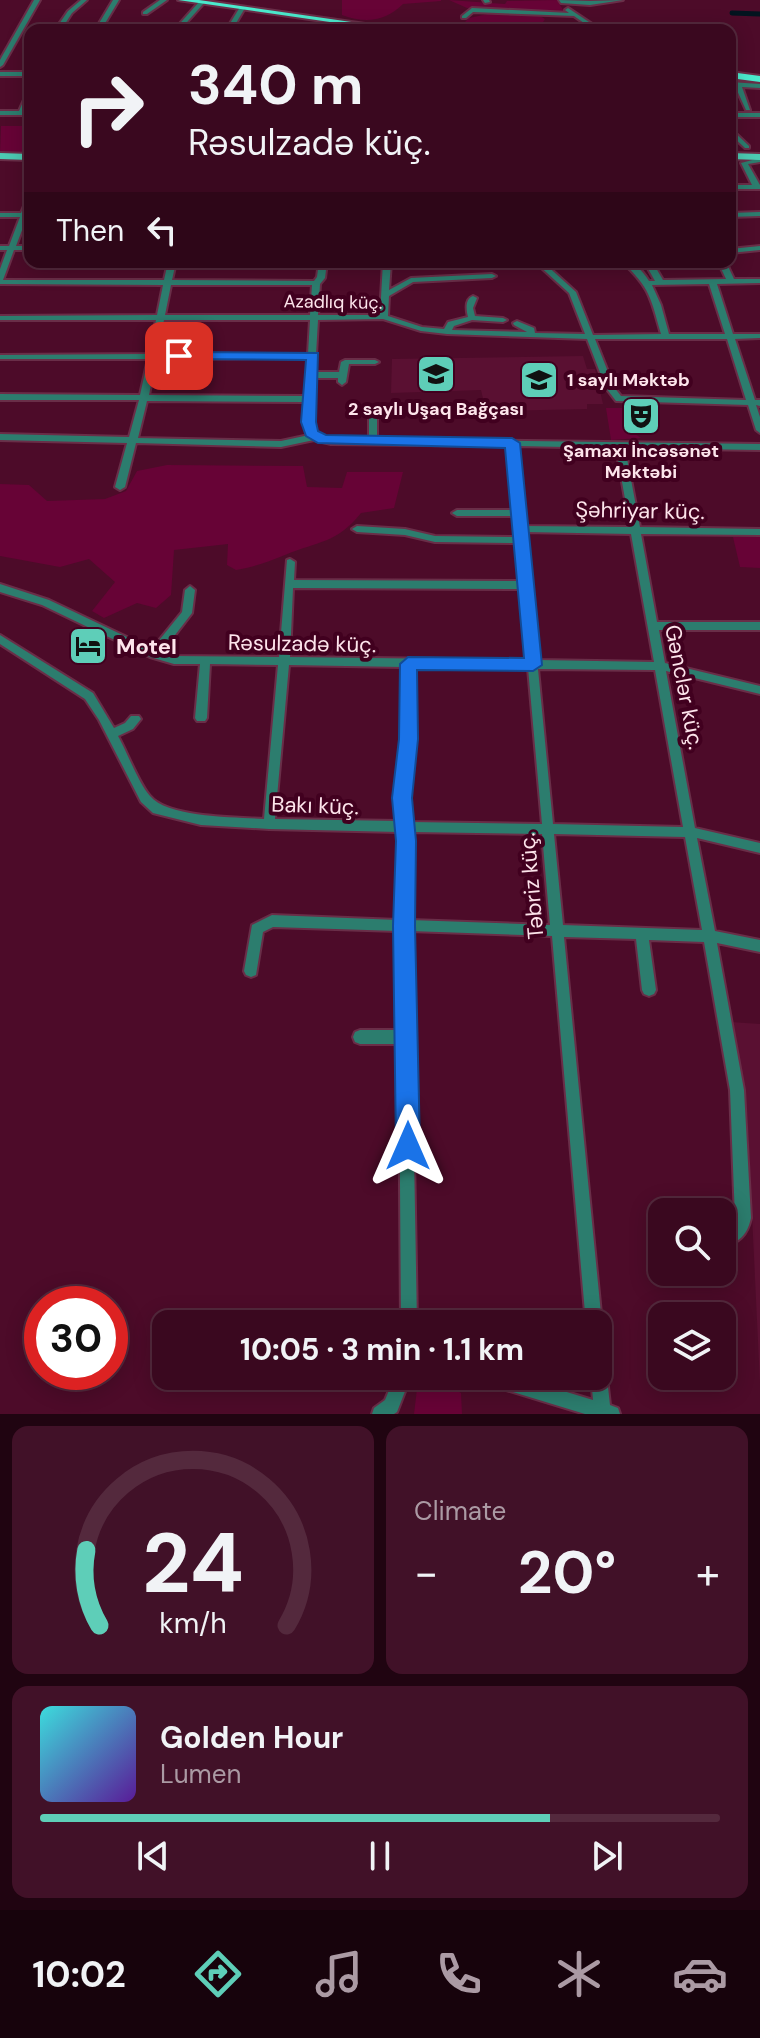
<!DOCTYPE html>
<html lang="en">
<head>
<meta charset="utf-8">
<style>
  :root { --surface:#3a081f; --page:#411128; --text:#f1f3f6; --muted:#ab9aa4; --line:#54293d; --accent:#5eceb8 }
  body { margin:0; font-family:"DM Sans",sans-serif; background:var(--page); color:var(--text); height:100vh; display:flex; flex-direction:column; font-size:30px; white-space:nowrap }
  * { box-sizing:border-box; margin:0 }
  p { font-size:26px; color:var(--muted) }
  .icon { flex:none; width:44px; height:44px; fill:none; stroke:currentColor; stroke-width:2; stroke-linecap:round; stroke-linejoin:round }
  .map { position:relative; height:1414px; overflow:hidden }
  .details { display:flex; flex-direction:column; gap:12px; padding:12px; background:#200411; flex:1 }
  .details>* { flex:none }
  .banner { position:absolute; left:24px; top:24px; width:712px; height:244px; border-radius:16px; box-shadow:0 4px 20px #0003,0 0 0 2px var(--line); background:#3a081f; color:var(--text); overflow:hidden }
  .controls { position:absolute; left:648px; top:1198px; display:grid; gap:16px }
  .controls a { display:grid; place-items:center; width:88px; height:88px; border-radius:16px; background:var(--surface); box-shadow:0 4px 20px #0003,0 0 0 2px var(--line); font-size:40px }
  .speed { position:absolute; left:24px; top:1286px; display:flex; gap:16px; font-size:40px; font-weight:700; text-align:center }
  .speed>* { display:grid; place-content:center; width:104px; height:104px; border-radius:50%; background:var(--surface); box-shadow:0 4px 20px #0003,0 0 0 2px var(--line); line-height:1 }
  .speed .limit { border:12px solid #d22; background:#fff; color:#111 }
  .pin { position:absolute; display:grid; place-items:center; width:68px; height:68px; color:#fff; margin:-34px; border-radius:16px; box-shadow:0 4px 12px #0006 }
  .me { position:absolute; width:88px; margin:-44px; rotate:0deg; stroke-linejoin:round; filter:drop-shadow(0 0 6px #0008) }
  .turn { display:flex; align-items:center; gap:28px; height:168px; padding:0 32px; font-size:36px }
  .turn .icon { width:104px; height:104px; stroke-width:2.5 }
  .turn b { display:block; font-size:56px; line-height:68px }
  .then { display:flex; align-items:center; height:76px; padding:0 32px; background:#0003; gap:16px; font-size:30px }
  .big { font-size:60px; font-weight:700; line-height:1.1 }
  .details .widget { flex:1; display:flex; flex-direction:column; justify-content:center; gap:12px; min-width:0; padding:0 28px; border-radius:16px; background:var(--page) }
  .details .dial { align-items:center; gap:0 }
  .dial svg { height:208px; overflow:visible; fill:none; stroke:var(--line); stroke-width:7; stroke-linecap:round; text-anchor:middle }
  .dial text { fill:var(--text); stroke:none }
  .song { display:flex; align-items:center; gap:24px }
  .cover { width:96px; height:96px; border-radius:12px; background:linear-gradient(135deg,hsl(180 70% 55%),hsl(270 70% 35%)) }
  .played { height:8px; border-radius:4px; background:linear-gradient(90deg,var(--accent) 75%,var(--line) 75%) }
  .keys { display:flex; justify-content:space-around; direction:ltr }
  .heat { display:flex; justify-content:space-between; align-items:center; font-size:44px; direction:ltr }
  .details .tiles { flex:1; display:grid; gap:12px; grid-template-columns:1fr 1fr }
  .widget:last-child { grid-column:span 2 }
  .trip { position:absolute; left:152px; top:1310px; width:460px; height:80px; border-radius:16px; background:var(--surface); box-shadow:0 4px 20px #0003,0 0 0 2px var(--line); font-weight:700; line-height:80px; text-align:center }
  .tabs { display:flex; height:128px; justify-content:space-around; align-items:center; background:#17030c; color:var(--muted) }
  .tabs .icon { width:56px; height:56px }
  .tabs .on { color:var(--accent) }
  .tabs b { font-size:36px; color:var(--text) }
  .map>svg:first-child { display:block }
  .built { fill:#5a1032 }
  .green { fill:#670336 }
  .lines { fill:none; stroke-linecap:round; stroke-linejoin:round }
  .canal { stroke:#03141f; stroke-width:5 }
  .minor-casing { stroke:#692e48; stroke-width:4 }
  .major-casing { stroke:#692e48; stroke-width:4 }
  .highway-casing { stroke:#692e48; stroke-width:4 }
  .minor { fill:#2c7d6e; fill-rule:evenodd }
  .major { fill:#4ccab2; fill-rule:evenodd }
  .highway { fill:#4beacd; fill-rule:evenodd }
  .route { fill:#1a73e8; stroke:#114b97; stroke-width:2 }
  .labels { text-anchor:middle; stroke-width:8; stroke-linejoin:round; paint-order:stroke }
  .far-street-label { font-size:18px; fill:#fde4eb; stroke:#41001f }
  .far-poi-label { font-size:18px; font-weight:bold; fill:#fde4eb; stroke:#41001f }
  .street-label { font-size:22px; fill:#fde4eb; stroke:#41001f }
  .poi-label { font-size:22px; font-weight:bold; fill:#fde4eb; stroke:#41001f; text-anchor:start }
</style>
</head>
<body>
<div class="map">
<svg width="760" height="1414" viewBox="0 0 760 1414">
  <rect width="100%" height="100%" fill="#4d0b29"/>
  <g class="built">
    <path d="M 583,356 L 587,369 L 595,369 L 603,404 L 587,404 L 587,409 L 497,411 L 485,407 L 481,390 L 391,393 L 392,359 Z"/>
    <path d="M 731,1022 L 760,1024 L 760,1383 L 747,1110 Z"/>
  </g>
  <g class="green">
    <path d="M 342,0 L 441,0 L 441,1 L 403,4 C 386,21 366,24 342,15 Z"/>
    <path d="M 449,0 L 505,4 L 507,1 L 557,0 L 565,13 L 467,8 Z"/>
    <path d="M 488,14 L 540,16 L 545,19 L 538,30 C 517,30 480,37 463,24 L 469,18 Z"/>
    <path d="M 1,126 L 30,126 L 29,153 L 0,153 Z"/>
    <path d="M 606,408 L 625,408 L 629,430 L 641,438 L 611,440 Z"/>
    <path d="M 167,465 L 303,466 L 307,487 L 342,488 L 347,472 L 403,472 L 394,508 L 361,513 C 336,544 318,541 285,555 C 267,562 255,567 236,570 L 227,565 L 228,544 L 174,550 L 171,595 L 156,608 L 137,603 L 104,618 L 92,611 L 115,582 L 89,559 L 60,567 L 0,556 L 0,484 L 29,485 L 47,501 L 105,499 L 126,491 L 137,471 Z"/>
    <path d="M 733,537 L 760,537 L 760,568 L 740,567 Z"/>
    <path d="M 431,1376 L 461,1393 L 462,1414 L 414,1414 L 417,1389 Z"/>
  </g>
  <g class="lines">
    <path class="canal" d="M 732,13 L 760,14"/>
    <g class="minor-casing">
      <g id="minor">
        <path d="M 34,0 L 40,0 L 3,65 L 0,67 L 0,60 Z"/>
        <path d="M 81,0 L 87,0 L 72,13 L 61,30 L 55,30 L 68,11 Z"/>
        <path d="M 113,0 L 119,0 L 101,30 L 95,30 Z"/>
        <path d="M 160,0 L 167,0 L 147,14 L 143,14 L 143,12 Z"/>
        <path d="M 483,0 L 489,0 L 490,2 L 485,3 Z"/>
        <path d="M 559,0 L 590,1 L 623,0 L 590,5 L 561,3 Z"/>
        <path d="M 199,2 L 204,3 L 180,30 L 174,30 Z"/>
        <path d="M 240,7 L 245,8 L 232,30 L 226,30 Z"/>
        <path d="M 472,8 L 569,13 L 565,10 L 568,8 L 601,30 L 594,30 L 574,16 L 473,12 L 466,18 L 462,18 L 462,16 Z"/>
        <path d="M 345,22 L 350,23 L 344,30 L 338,30 Z"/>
        <rect x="0" y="72" width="30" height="4"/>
        <path d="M 730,82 L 760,84 L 760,88 L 742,87 L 750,110 L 746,110 L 735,86 L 730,86 Z"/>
        <path d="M 30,91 L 30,100 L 25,111 L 30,111 L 30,115 L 0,115 L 0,111 L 19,111 L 27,93 Z"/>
        <rect x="730" y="113" width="30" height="4"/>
        <path d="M 730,128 L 749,146 L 749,148 L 745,148 L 730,134 Z"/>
        <path d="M 760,158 L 760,162 L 748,164 L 760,185 L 760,189 L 730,189 L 730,185 L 752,185 L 741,163 Z"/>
        <path d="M 30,197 L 28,213 L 30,216 L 27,217 L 16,246 L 30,246 L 30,250 L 14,250 L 3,280 L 164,280 L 168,262 L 176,262 L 172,280 L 314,281 L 317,277 L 319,262 L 327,262 L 325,278 L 320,284 L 318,315 L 380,315 L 383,262 L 391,262 L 389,290 L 411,278 L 492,274 L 496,276 L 492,278 L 413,282 L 389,296 L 388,316 L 422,327 L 444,329 L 448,322 L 468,317 C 466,309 465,299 473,296 L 477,298 L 473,308 L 475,316 L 503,318 L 507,320 L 503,322 L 472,320 L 454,326 L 452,330 L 527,332 L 514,325 L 513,323 L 517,321 L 534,328 L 535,333 L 585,334 L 569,293 L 535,262 L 543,262 L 576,292 L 593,335 L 661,334 C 651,299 650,287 622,262 C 635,262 642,270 649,281 L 655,281 L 646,265 L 650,263 L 653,263 L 663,280 L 726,279 L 718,262 L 726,262 L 734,279 L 760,279 L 760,283 L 717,284 L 733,334 L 760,334 L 760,338 L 735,339 L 755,400 L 760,400 L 760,406 L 756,405 L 760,417 L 760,433 L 756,430 L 748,405 L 616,401 L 606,388 L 587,339 L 447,334 L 421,331 L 383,319 L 318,320 L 315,372 L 339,372 L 341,362 L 345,360 L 375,360 L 379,362 L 375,364 L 349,364 L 346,382 L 342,385 L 338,382 L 338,378 L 315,378 L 312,422 L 318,435 L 331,438 L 369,439 L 369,410 L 373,407 L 377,410 L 377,439 L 760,444 L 760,450 L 625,448 L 640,527 L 760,529 L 760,535 L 641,534 L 657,622 L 760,622 L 760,630 L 659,630 L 665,663 L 760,686 L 760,694 L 666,671 L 695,828 L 760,843 L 760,853 L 697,838 L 715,931 L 760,940 L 760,952 L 717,943 L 744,1090 L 751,1218 C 747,1236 739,1242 722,1248 L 722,1232 L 732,1228 L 735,1218 L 730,1090 L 704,942 L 649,940 L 656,990 L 654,994 L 649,996 L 644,994 L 642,990 L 636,939 L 564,937 L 602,1324 L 600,1330 L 598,1330 L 598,1324 L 586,1324 L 552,936 L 410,931 L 412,1033 L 414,1037 L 412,1041 L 417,1324 L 401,1324 L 399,1044 L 360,1044 L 355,1042 L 353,1037 L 355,1032 L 360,1030 L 399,1030 L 398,931 L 273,927 L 263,932 L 256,975 L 251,977 L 246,975 L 244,971 L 252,925 L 272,915 L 398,920 L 399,832 L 269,829 L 201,825 L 153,813 L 141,802 L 99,720 L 85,699 L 0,644 L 0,635 L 93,693 L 114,728 L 125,723 L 131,716 L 139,716 L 141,719 L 133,729 L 118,736 C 127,752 139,784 150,796 C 168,818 236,817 264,819 L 278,665 L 210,664 L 207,718 L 205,721 L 197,721 L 195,718 L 200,664 L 174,664 L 150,657 L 42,605 L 0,592 L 0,584 L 49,600 L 152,649 L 182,612 L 185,590 L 190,586 L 195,590 L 192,613 L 162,652 L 174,656 L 279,657 L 287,560 L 290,559 L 295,562 L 294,580 L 520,581 L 516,543 L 435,542 L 405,535 L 357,532 L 352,529 L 357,526 L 405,529 L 435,536 L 516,537 L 514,516 L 457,516 L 452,513 L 457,510 L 514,510 L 508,446 L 331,444 L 314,440 L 281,447 L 136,443 L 125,487 L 120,490 L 115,487 L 127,443 L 0,440 L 0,434 L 129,437 L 139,400 L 0,400 L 0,394 L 140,395 L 148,359 L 0,359 L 0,355 L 149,354 L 156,320 L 0,320 L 0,316 L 157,315 L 163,285 L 0,284 L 0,269 L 7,250 L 0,250 L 0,246 L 9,246 L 20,217 L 0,217 L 0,213 L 21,213 L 27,199 ZM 709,284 L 725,334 L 669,334 L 661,305 L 652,285 ZM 171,285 L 312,285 L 310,315 L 165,315 ZM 164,320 L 310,320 L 308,354 L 157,354 ZM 595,339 L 727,339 L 746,400 L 621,396 L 614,387 ZM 308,358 L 305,396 L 149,395 L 156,359 ZM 147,401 L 305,402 L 304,422 L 309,435 L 281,441 L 138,438 ZM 517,446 L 616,448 L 630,527 L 524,526 ZM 525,532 L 631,534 L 654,662 L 538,660 ZM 293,588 L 521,589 L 527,660 L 290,657 ZM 289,665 L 403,667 L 403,739 L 396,798 L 398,821 L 275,819 ZM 413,667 L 528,668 L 542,824 L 410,822 L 408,798 L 415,739 ZM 538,669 L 655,670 L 683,827 L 553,824 ZM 411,832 L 542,834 L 550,925 L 410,920 ZM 554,834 L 685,837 L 702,930 L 563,925 Z"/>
        <path d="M 760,212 L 760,216 L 730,217 L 730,213 Z"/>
        <path d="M 760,246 L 760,250 L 730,253 L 730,249 Z"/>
        <path d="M 598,1361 L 604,1363 L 606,1369 L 610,1405 L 618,1408 L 620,1414 L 585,1414 L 487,1384 L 481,1382 L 479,1376 L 514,1376 L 593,1400 L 591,1376 L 598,1376 Z"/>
        <path d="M 395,1376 L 411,1376 L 397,1412 L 394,1414 L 372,1414 L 374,1408 L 385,1400 Z"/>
      </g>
    </g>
    <g class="major-casing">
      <g id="major">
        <path d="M 0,153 L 30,154 L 30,160 L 0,159 Z"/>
        <path d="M 730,153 L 760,154 L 760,160 L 730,159 Z"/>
      </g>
    </g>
    <g class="highway-casing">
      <g id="highway">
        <path d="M 178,0 L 199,0 L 407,30 L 385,30 Z"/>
        <path d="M 730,72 L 760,76 L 760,82 L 730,78 Z"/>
      </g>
    </g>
    <use href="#minor" class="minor"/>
    <use href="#major" class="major"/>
    <use href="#highway" class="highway"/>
  </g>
  <path class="route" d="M 179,352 L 318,353 L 316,422 L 318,431 L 326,435 L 512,438 L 520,443 L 542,665 L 533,671 L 417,670 L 418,739 L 412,798 L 416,841 L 415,926 L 420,1146 L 417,1154 L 408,1158 L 400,1154 L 396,1146 L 393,926 L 396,841 L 392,798 L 399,739 L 400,664 L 408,657 L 524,658 L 505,448 L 318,443 L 306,436 L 301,422 L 306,360 L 175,359 L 175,353 Z"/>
  <defs>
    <g id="school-square" transform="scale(2)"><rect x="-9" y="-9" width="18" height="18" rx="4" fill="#5eceb8" stroke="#41001f"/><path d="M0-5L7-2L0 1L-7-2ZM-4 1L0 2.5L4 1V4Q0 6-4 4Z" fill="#111"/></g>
    <g id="theatre-square" transform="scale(2)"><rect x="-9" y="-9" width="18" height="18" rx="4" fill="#5eceb8" stroke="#41001f"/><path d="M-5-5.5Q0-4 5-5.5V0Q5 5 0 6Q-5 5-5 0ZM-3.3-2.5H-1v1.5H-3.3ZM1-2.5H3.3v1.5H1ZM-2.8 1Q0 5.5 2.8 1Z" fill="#111"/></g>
    <g id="hotel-square" transform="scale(2)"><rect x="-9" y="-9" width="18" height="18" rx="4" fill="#5eceb8" stroke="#41001f"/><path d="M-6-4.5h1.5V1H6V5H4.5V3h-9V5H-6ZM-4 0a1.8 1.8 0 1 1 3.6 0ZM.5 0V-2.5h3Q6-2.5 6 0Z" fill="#111"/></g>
  </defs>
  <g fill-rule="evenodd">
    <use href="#school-square" x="436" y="374"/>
    <use href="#school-square" x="539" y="380"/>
    <use href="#theatre-square" x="641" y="416"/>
    <use href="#hotel-square" x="88" y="646"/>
  </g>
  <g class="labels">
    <g class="far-street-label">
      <text transform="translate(333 302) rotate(1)" y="6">Azadlıq küç.</text>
    </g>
    <g class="far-poi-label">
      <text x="567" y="386" text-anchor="start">1 saylı Məktəb</text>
      <text x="436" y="415">2 saylı Uşaq Bağçası</text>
      <text x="641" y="457">Şamaxı İncəsənət<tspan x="641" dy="21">Məktəbi</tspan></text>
    </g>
    <g class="street-label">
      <text transform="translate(640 510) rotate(1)" y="8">Şəhriyar küç.</text>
      <text transform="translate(302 643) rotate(1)" y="8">Rəsulzadə küç.</text>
      <text transform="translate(685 687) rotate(79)" y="8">Gənclər küç.</text>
      <text transform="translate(315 805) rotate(2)" y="8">Bakı küç.</text>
      <text transform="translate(531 886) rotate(-95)" y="8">Təbriz küç.</text>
    </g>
    <g class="poi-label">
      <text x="116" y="654">Motel</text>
    </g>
  </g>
</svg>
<div class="controls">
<a><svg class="icon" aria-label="search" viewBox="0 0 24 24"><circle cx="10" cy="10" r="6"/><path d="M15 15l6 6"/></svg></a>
<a><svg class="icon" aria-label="layers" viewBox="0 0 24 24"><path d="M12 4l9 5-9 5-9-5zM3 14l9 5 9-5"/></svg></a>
</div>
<div class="speed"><div class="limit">30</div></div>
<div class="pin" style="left:179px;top:356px;background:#d93025"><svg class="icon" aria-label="arrive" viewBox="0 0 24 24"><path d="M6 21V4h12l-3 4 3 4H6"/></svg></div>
<svg class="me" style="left:408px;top:1146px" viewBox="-20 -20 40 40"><path d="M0-17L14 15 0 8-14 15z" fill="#1a73e8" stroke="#fff" stroke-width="4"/></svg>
<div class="trip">10:05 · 3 min · 1.1 km</div>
<div class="banner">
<div class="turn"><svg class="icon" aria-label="right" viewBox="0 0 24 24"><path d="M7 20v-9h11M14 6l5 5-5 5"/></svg><div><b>340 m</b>Rəsulzadə küç.</div></div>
<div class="then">Then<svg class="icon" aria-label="left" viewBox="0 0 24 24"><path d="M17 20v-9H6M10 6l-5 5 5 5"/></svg></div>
</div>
</div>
<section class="details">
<div class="tiles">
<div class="widget dial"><svg viewBox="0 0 100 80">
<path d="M14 69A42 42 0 1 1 86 69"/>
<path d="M14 69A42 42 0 0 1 9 40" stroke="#5eceb8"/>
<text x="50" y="56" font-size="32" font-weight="700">24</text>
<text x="50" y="72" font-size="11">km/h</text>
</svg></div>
<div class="widget"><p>Climate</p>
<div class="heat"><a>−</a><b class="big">20°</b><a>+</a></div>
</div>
<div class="widget">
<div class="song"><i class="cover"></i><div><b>Golden Hour</b><p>Lumen</p></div></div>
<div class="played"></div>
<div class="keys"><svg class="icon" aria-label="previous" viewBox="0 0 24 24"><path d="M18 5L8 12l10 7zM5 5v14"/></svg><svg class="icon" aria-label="pause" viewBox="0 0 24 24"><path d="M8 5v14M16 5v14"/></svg><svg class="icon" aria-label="next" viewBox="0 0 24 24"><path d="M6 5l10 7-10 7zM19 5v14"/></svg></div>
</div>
</div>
</section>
<nav class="tabs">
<b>10:02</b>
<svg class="icon on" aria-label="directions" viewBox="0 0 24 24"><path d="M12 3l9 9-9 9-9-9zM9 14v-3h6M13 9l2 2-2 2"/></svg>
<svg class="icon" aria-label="music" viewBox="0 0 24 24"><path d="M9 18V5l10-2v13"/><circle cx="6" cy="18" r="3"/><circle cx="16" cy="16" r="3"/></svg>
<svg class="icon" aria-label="phone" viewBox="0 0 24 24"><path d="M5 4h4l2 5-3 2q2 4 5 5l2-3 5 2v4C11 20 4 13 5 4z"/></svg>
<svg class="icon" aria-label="climate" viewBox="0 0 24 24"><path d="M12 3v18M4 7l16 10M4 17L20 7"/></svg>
<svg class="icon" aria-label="car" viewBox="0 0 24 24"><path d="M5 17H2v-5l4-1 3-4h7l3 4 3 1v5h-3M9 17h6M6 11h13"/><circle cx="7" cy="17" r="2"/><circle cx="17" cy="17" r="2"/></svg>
</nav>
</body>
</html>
